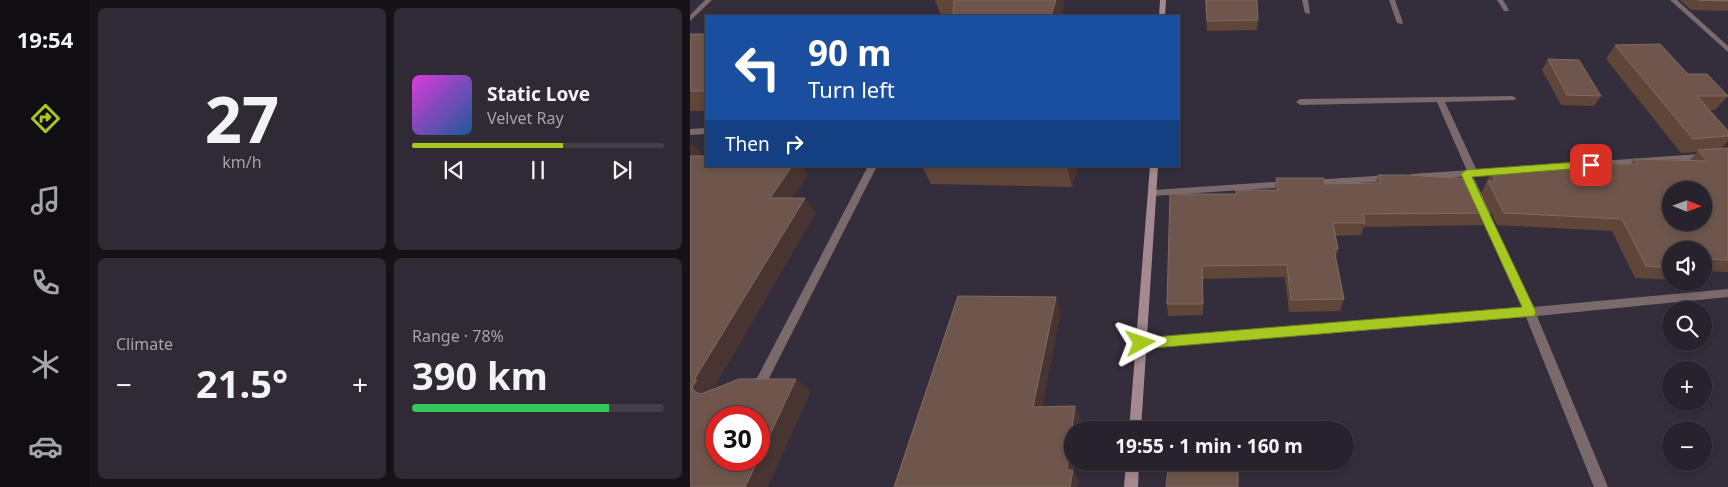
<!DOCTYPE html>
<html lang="en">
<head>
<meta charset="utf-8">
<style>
  :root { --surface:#27222c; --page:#2f2a34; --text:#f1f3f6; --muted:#a4a4a9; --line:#433f48; --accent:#a6c820 }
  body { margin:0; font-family:"Noto Sans",sans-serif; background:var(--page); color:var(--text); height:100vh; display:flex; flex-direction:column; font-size:19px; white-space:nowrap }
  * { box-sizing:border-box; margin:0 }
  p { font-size:16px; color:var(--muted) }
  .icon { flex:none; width:28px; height:28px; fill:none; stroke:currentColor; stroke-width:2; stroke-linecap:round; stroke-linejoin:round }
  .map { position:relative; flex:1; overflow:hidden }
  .side { display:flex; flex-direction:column; gap:8px; padding:8px; background:#151318; width:600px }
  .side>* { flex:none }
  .guide { position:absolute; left:15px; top:15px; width:475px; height:152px; border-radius:0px; box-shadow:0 2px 8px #0003,0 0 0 1px var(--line); background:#1a4fa0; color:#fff; overflow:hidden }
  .needle { width:32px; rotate:91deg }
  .controls { position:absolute; left:972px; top:181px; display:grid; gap:10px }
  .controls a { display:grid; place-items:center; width:50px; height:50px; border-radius:50%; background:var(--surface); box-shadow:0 2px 8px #0003,0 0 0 1px var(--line); font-size:25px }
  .speed { position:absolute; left:15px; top:406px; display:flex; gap:10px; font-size:25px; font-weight:700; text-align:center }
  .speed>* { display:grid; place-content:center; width:65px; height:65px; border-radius:50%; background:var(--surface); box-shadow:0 2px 8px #0003,0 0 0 1px var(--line); line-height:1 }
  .speed .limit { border:8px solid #d22; background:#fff; color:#111 }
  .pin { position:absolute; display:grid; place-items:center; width:42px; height:42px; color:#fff; margin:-21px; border-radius:10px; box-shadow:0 2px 8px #0006 }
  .me { position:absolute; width:55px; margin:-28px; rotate:85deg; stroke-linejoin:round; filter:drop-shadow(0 0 4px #0008) }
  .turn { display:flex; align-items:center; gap:18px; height:105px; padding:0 20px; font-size:22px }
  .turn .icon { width:65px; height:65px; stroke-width:2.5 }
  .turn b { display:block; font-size:35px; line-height:42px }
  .then { display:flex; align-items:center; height:48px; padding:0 20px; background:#0003; gap:10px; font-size:19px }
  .big { font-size:38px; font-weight:700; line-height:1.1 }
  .side .tile { flex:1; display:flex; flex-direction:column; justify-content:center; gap:8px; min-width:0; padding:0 18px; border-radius:8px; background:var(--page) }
  .side .dial { align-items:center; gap:0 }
  .dial b { font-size:65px; line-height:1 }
  .song { display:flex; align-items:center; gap:15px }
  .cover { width:60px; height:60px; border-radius:8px; background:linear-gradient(135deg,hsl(300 70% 55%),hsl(210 70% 35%)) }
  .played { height:5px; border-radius:2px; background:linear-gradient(90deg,var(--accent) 60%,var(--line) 60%) }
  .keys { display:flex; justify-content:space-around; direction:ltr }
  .heat { display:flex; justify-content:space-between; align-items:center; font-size:28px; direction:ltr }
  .charge { height:8px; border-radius:4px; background:linear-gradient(90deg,#34c759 78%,var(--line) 0) }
  .side .tiles { flex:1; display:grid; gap:8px; grid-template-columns:repeat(2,1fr) }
  .trip { position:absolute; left:374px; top:421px; width:290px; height:50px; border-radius:25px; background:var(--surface); box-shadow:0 2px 8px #0003,0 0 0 1px var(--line); font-weight:700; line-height:50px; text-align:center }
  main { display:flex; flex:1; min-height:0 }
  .tabs { display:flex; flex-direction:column; width:90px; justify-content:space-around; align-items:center; background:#100e12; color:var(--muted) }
  .tabs .icon { width:35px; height:35px }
  .tabs .on { color:var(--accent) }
  .tabs b { font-size:22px; color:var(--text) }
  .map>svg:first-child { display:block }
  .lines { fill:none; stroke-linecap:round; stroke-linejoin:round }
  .lane { fill:#7a6a6c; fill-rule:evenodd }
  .street { fill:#7a6a6c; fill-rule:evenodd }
  .secondary { fill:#a48a8e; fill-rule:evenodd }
  .wall { fill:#604539 }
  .shaded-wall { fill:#483532 }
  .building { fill:#6e564c; stroke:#806b64; fill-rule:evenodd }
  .route { fill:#a6c820; stroke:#6c8215 }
</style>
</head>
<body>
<main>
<nav class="tabs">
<b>19:54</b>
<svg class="icon on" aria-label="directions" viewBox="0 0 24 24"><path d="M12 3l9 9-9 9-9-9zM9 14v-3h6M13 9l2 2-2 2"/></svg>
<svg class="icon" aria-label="music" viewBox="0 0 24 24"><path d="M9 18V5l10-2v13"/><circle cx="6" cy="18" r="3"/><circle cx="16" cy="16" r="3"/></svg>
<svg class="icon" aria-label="phone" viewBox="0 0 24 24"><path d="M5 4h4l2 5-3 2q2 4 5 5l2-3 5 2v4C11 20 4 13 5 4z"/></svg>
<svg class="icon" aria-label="climate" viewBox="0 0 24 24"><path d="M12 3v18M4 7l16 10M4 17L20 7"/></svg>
<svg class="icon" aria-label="car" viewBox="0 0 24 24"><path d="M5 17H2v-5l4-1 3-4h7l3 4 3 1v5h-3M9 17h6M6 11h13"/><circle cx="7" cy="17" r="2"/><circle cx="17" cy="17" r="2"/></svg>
</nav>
<section class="side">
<div class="tiles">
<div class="tile dial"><b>27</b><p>km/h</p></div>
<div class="tile">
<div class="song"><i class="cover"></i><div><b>Static Love</b><p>Velvet Ray</p></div></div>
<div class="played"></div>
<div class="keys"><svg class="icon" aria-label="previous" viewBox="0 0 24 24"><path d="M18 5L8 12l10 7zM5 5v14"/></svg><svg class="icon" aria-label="pause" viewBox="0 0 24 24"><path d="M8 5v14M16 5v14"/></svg><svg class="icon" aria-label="next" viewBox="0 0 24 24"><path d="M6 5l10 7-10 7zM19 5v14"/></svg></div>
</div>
<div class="tile"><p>Climate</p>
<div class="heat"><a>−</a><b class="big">21.5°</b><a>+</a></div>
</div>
<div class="tile"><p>Range · 78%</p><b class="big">390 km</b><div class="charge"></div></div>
</div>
</section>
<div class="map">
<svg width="1038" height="487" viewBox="0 0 1038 487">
  <rect width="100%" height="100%" fill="#342d3b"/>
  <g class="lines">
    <g class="lane">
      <path d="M 15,0 L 22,0 L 0,21 L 0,15 Z"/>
      <path d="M 612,0 L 618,0 L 620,14 L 615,13 Z"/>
      <path d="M 699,0 L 705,0 L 713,23 L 712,24 L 707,23 Z"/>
      <path d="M 807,0 L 813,0 L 819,10 L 818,11 L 814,11 Z"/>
      <path d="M 822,96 L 826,98 L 825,100 L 755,102 L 788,173 L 783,176 L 778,173 L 747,102 L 610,105 L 606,102 L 610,99 Z"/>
      <path d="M 16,128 L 16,134 L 0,135 L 0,129 Z"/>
    </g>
    <g class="street">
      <path d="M 980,0 L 987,0 L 1038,46 L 1038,52 Z"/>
      <path d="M 1038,152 L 1038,158 L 854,171 L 850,168 L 854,165 Z"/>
      <path d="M 178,166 L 187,166 L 75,386 L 60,391 L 56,389 L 54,385 L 56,381 L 67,378 Z"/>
      <path d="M 840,166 L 844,169 L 840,172 L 722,180 L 717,177 L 722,174 Z"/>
      <path d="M 700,175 L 705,178 L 700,181 L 622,186 L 617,183 L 622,180 Z"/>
      <path d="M 598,181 L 603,184 L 598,187 L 463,196 L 458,193 L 463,190 Z"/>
      <path d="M 791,203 L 796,206 L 843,307 L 1038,289 L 1038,297 L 847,316 L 918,487 L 904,487 L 836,317 L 451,348 L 447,347 L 445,343 L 447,339 L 451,338 L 833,308 L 786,206 Z"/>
    </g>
    <g class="secondary">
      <path d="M 470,0 L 476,0 L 475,16 L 469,16 Z"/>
      <path d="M 460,166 L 468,166 L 451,430 L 439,430 Z"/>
      <path d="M 436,462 L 449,462 L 448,487 L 434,487 Z"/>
    </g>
  </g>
  <g class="wall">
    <path d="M 245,0 L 373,0 L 374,6 L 263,15 L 251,15 Z"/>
    <path d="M 515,0 L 567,0 L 568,20 L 567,30 L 517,31 Z"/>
    <path d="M 990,0 L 1038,0 L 1038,11 L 1001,10 Z"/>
    <rect x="0" y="34" width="16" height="77"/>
    <path d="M 925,45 L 998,74 L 1038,96 L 1025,110 L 1020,110 L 1038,131 L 1038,141 L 1031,149 L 1038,148 L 1038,272 L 1014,271 L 1014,250 L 981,250 L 981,280 L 945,278 L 922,231 L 807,225 L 791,193 L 795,186 L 795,185 L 801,172 L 826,172 L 830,166 L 892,168 L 895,164 L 941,164 L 944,159 L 1000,160 L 1007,152 L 991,153 L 916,59 Z"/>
    <path d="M 858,59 L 911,96 L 904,106 L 871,105 L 852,70 Z"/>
    <path d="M 232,166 L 388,166 L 382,187 L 241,184 Z"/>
    <path d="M 688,175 L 800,213 L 793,225 L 674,227 L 671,235 L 645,236 L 648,249 L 646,258 L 654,299 L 650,311 L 599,312 L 595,277 L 513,279 L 513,315 L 478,316 L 477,304 L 545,194 L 585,190 L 586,178 L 635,184 L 686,183 Z"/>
  </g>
  <g class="shaded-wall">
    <path d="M 366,0 L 373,0 L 374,6 L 371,16 L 361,16 Z"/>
    <path d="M 0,142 L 11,154 L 0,169 Z"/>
    <path d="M 102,166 L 112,166 L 118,175 L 92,213 L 80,198 Z"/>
    <path d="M 377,166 L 388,166 L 382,187 L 377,167 Z"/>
    <path d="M 115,198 L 126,213 L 23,390 L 21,399 L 5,392 L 2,387 L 4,380 Z"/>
    <path d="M 366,297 L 371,312 L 350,420 L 343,407 Z"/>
    <path d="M 106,379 L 121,391 L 78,487 L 55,487 L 68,460 L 69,460 L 69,458 Z"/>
    <path d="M 385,406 L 391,418 L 389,430 L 382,430 L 382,462 L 385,462 L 384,472 L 389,481 L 388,487 L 380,487 L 377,470 Z"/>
  </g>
  <g class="building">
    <path d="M 264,0 L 366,0 L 361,16 L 263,16 Z"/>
    <path d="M 516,0 L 567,0 L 568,20 L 517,21 Z"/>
    <path d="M 1008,0 L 1038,0 L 1038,1 Z"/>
    <rect x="0" y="34" width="16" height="57"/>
    <path d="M 970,44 L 998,74 L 1017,74 L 1038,96 L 1007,96 L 1038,131 L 1038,136 L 1003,139 L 925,45 Z"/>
    <path d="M 858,59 L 889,60 L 911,96 L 877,95 Z"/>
    <path d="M 1038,148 L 1038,260 L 1014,259 L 1014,250 L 981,250 L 981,268 L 956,266 L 932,219 L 814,213 L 798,181 L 805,181 L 801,172 L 832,172 L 830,166 L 897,169 L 895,164 L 947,164 L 944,159 L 1017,161 L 1008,150 ZM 981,190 L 1014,190 L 1014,222 L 981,222 Z"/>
    <path d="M 0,156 L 16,156 L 16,166 L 102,166 L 80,198 L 115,198 L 4,380 L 7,380 L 2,387 L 5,392 L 11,394 L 49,379 L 106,379 L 69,458 L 69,418 L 26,418 L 26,460 L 68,460 L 55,487 L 0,487 Z"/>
    <path d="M 333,166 L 377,166 L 377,167 Z"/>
    <path d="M 688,175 L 715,175 L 784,179 L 800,213 L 673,214 L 675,223 L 643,223 L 648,249 L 644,249 L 654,299 L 601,300 L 597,265 L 512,266 L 513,304 L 477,304 L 480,194 L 546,194 L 546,190 L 588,190 L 586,178 L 634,178 L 635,184 L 691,183 Z"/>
    <path d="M 268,296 L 366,297 L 343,407 L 385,406 L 377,470 L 383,470 L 380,487 L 204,487 Z"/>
    <path d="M 479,462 L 548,462 L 548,487 L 476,487 Z"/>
  </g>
  <path class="route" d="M 901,161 L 904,163 L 904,167 L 782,177 L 846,312 L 845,316 L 451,349 L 447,347 L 445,343 L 447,339 L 451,338 L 832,307 L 771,174 L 776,170 Z"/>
</svg>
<div class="controls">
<a><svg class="needle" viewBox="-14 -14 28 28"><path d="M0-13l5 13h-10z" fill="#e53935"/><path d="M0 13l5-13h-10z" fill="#a4a4a9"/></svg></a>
<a><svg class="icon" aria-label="sound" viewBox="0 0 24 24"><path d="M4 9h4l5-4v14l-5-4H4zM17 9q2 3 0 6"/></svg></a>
<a><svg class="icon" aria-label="search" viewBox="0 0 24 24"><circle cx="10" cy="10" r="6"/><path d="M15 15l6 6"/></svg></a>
<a>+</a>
<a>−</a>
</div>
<div class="speed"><div class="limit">30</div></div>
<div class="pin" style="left:901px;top:165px;background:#d93025"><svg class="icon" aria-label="arrive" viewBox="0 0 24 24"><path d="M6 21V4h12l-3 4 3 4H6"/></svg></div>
<svg class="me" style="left:451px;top:343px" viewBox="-20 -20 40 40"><path d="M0-17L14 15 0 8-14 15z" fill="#a6c820" stroke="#fff" stroke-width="4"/></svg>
<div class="trip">19:55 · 1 min · 160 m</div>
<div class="guide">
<div class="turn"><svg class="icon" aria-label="left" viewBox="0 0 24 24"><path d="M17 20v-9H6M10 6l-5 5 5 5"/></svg><div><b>90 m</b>Turn left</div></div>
<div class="then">Then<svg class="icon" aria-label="right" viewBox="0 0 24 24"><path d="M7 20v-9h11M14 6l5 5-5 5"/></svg></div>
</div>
</div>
</main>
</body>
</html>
